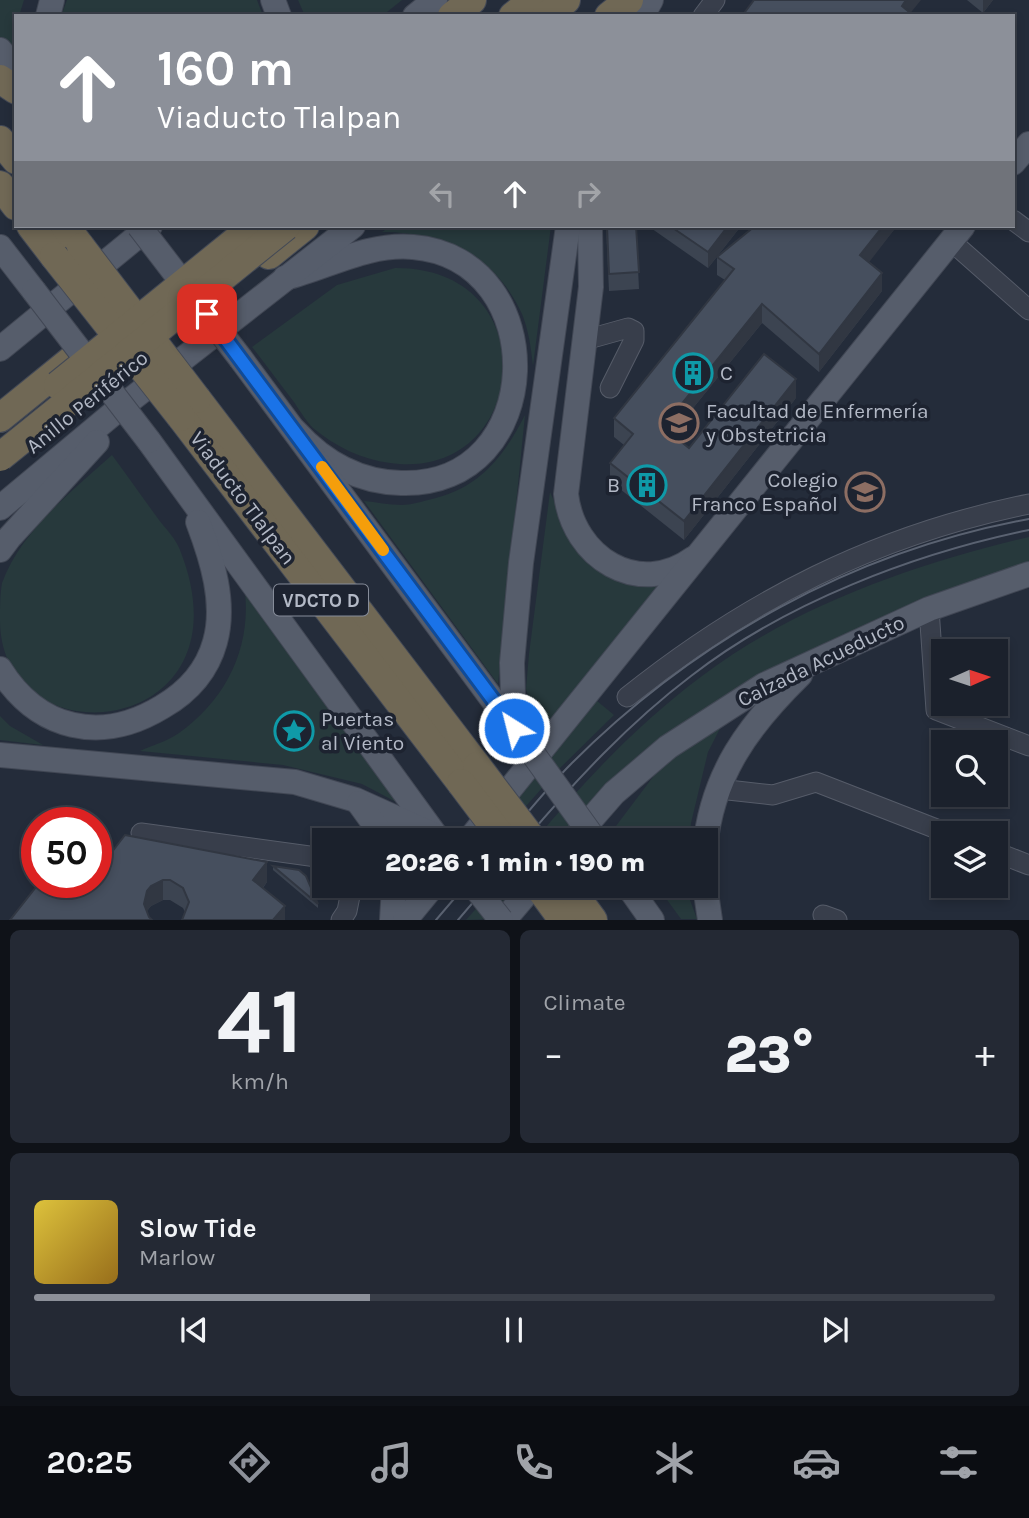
<!DOCTYPE html>
<html lang="en">
<head>
<meta charset="utf-8">
<style>
  :root { --surface:#1b212c; --page:#242934; --text:#f1f3f6; --muted:#a0a3a9; --line:#393e48; --accent:#8c9099 }
  body { margin:0; font-family:Karla,sans-serif; background:var(--page); color:var(--text); height:100vh; display:flex; flex-direction:column; font-size:26px; white-space:nowrap }
  * { box-sizing:border-box; margin:0 }
  p { font-size:23px; color:var(--muted) }
  .icon { flex:none; width:38px; height:38px; fill:none; stroke:currentColor; stroke-width:2; stroke-linecap:round; stroke-linejoin:round }
  .map { position:relative; height:920px; overflow:hidden }
  .sheet { display:flex; flex-direction:column; gap:10px; padding:10px; background:#0f1218; flex:1 }
  .sheet>* { flex:none }
  .top-card { position:absolute; left:14px; top:14px; width:1001px; height:214px; border-radius:0px; box-shadow:0 4px 10px #0003,0 0 0 2px var(--line); background:#8c9099; color:#fff; overflow:hidden }
  .needle { width:46px; rotate:87deg }
  .buttons { position:absolute; left:931px; top:639px; display:grid; gap:14px }
  .buttons a { display:grid; place-items:center; width:77px; height:77px; border-radius:0px; background:var(--surface); box-shadow:0 4px 10px #0003,0 0 0 2px var(--line); font-size:35px }
  .speed { position:absolute; left:21px; top:807px; display:flex; gap:14px; font-size:35px; font-weight:700; text-align:center }
  .speed>* { display:grid; place-content:center; width:91px; height:91px; border-radius:50%; background:var(--surface); box-shadow:0 4px 10px #0003,0 0 0 2px var(--line); line-height:1 }
  .speed .limit { border:10px solid #d22; background:#fff; color:#111 }
  .pin { position:absolute; display:grid; place-items:center; width:60px; height:60px; color:#fff; margin:-30px; border-radius:14px; box-shadow:0 4px 10px #0006 }
  .me { position:absolute; width:77px; margin:-38px; rotate:324deg; stroke-linejoin:round; filter:drop-shadow(0 0 5px #0008) }
  .turn { display:flex; align-items:center; gap:24px; height:147px; padding:0 28px; font-size:32px }
  .turn .icon { width:91px; height:91px; stroke-width:2.5 }
  .turn b { display:block; font-size:49px; line-height:60px }
  .lanes { display:flex; align-items:center; height:66px; padding:0 28px; background:#0003; justify-content:center; gap:35px; direction:ltr }
  .lanes .off { opacity:.35 }
  .big { font-size:52px; font-weight:800; line-height:1.1 }
  .sheet .widget { flex:1; display:flex; flex-direction:column; justify-content:center; gap:10px; min-width:0; padding:0 24px; border-radius:10px; background:var(--page) }
  .sheet .dial { align-items:center; gap:0 }
  .dial b { font-size:91px; line-height:1 }
  .song { display:flex; align-items:center; gap:21px }
  .cover { width:84px; height:84px; border-radius:10px; background:linear-gradient(135deg,hsl(50 70% 55%),hsl(40 70% 35%)) }
  .played { height:7px; border-radius:4px; background:linear-gradient(90deg,var(--accent) 35%,var(--line) 35%) }
  .keys { display:flex; justify-content:space-around; direction:ltr }
  .heat { display:flex; justify-content:space-between; align-items:center; font-size:38px; direction:ltr }
  .sheet .tiles { flex:1; display:grid; gap:10px; grid-template-columns:1fr 1fr }
  .widget:last-child { grid-column:span 2 }
  .trip { position:absolute; left:312px; top:828px; width:406px; height:70px; border-radius:0px; background:var(--surface); box-shadow:0 4px 10px #0003,0 0 0 2px var(--line); font-weight:800; line-height:70px; text-align:center }
  .menu { display:flex; height:112px; justify-content:space-around; align-items:center; background:#0b0d12; color:var(--muted) }
  .menu .icon { width:49px; height:49px }
  .menu .on { color:var(--accent) }
  .menu b { font-size:32px; color:var(--text) }
  .map>svg:first-child { display:block }
  .green { fill:#27393c }
  .lines { fill:none; stroke-linecap:round; stroke-linejoin:round }
  .minor-casing { stroke:#565c69; stroke-width:21 }
  .major-casing { stroke:#414754; stroke-width:26 }
  .highway-casing { stroke:#434956; stroke-width:30 }
  .minor { stroke:#383e4b; stroke-width:19 }
  .major { stroke:#565d6b; stroke-width:24 }
  .highway { stroke:#706855; stroke-width:28 }
  .tram { stroke:#5a6271; stroke-width:2 }
  .major-bridge-casing { stroke:#414754; stroke-width:26; stroke-linecap:butt }
  .highway-bridge-casing { stroke:#434956; stroke-width:30; stroke-linecap:butt }
  .major-bridge { stroke:#565d6b; stroke-width:24 }
  .highway-bridge { stroke:#706855; stroke-width:28 }
  .wall { fill:#3c4451 }
  .shaded-wall { fill:#313742 }
  .building { fill:#464f5e; stroke:#313742; stroke-width:2 }
  .route-casing { stroke:#114b97; stroke-width:18 }
  .route { stroke:#1a73e8; stroke-width:12 }
  .slow { stroke:#f59e0b; stroke-width:12 }
  .labels { text-anchor:middle; stroke-width:7; stroke-linejoin:round; paint-order:stroke }
  .shield { fill:#1d2330; stroke:#868c99; stroke-width:2 }
  .shield-label { font-size:19px; font-weight:bold; fill:#b3b9c6 }
  .poi-label { font-size:21px; fill:#b3b9c6; stroke:#1d2330; text-anchor:start }
  .street-label { font-size:21px; fill:#b3b9c6; stroke:#1d2330 }
</style>
</head>
<body>
<div class="map">
<svg width="1029" height="920" viewBox="0 0 1029 920">
  <rect width="100%" height="100%" fill="#242c3a"/>
  <g class="green">
    <path d="M 0,0 L 24,0 L 19,16 L 16,16 L 15,70 L 0,50 Z"/>
    <path d="M 67,0 L 257,0 L 263,16 L 61,16 Z"/>
    <path d="M 298,0 L 402,0 L 382,16 L 305,16 Z"/>
    <path d="M 391,226 L 551,226 L 533,366 C 531,349 529,331 522,314 C 496,256 443,232 382,232 Z"/>
    <path d="M 395,268 C 550,267 530,483 390,463 C 361,459 336,447 313,428 C 306,421 300,411 294,402 C 280,384 266,365 252,347 L 337,285 Z"/>
    <path d="M 525,415 L 498,684 L 364,501 C 376,502 389,505 402,505 C 410,505 420,502 428,500 C 478,490 503,458 525,415 Z"/>
    <path d="M 112,455 C 128,477 143,498 159,520 C 166,529 176,539 180,550 C 255,739 0,764 0,620 C 0,608 0,594 2,583 C 21,531 72,491 112,455 Z"/>
    <path d="M 550,492 L 570,537 L 668,576 L 540,737 L 526,689 L 529,654 Z"/>
    <path d="M 1029,537 L 1029,568 L 731,697 L 564,840 L 535,840 C 585,780 639,723 702,676 C 794,606 918,563 1029,537 Z"/>
    <path d="M 245,592 L 398,803 L 362,784 L 283,765 L 140,751 C 153,745 168,741 179,733 C 226,700 251,648 245,592 Z"/>
    <path d="M 591,696 L 614,715 L 558,770 L 496,840 L 475,840 Z"/>
    <path d="M 734,701 L 708,752 L 691,823 L 690,840 L 626,840 L 616,826 L 671,753 Z"/>
    <path d="M 0,716 L 10,726 L 43,745 L 0,740 Z"/>
    <path d="M 496,886 L 525,886 L 496,919 L 466,920 Z"/>
    <path d="M 657,886 L 688,886 L 687,892 L 697,919 L 681,919 Z"/>
  </g>
  <g class="lines">
    <g class="minor-casing">
      <g id="minor">
        <path d="M 703,16 L 715,0"/>
        <path d="M 1013,220 L 1029,232"/>
        <path d="M 951,241 L 1029,310"/>
        <path d="M 585,340 L 628,328 L 634,331 L 634,340 L 610,388"/>
        <path d="M 929,609 L 936,710 L 1029,746"/>
        <path d="M 627,697 C 748,600 876,535 1029,504"/>
        <path d="M 719,789 L 773,795 L 816,782 L 947,833"/>
        <path d="M 141,833 L 324,858"/>
        <path d="M 996,852 L 1029,865"/>
        <path d="M 823,915 L 837,920"/>
        <path d="M 341,920 L 347,911 L 352,886"/>
      </g>
    </g>
    <g class="major-casing">
      <g id="major">
        <path d="M 273,0 L 279,16"/>
        <path d="M 48,16 L 52,0"/>
        <path d="M 415,16 L 435,0"/>
        <path d="M 642,16 L 651,0"/>
        <path d="M 0,50 L 16,70"/>
        <path d="M 1013,163 L 1029,144"/>
        <path d="M 590,226 L 591,287 L 566,494 C 573,557 638,599 694,558"/>
        <path d="M 0,247 L 34,291"/>
        <path d="M 285,278 C 328,267 368,243 413,247 C 554,259 548,488 401,483 C 358,482 324,463 295,431"/>
        <path d="M 0,349 L 150,226"/>
        <path d="M 241,359 L 515,730"/>
        <path d="M 149,441 L 439,840"/>
        <path d="M 0,508 L 115,412 L 353,226"/>
        <path d="M 0,550 L 9,538 L 97,442"/>
        <path d="M 0,669 C 38,730 101,744 162,707 C 188,692 207,671 215,642 C 226,603 212,559 198,522"/>
        <path d="M 514,728 L 512,663 L 521,563 L 568,226"/>
        <path d="M 0,755 L 295,782 L 356,800 L 436,836"/>
        <path d="M 359,803 L 377,828 L 383,840"/>
        <path d="M 469,840 L 963,226"/>
        <path d="M 573,840 L 614,793 L 668,747 L 764,685 L 929,609 L 1029,574"/>
        <path d="M 705,848 C 712,774 749,725 800,675"/>
        <path d="M 628,886 L 652,920"/>
        <path d="M 705,886 L 710,920"/>
        <path d="M 392,920 L 394,886"/>
        <path d="M 405,920 L 433,886"/>
        <path d="M 504,920 L 533,886"/>
      </g>
    </g>
    <g class="highway-casing">
      <g id="highway">
        <path d="M 452,16 L 472,0"/>
        <path d="M 513,16 L 533,0"/>
        <path d="M 546,16 L 566,0"/>
        <path d="M 609,16 L 629,0"/>
        <path d="M 0,79 L 16,90"/>
        <path d="M 0,140 L 16,160"/>
        <path d="M 0,185 L 16,206"/>
        <path d="M 31,226 L 54,256"/>
        <path d="M 65,226 L 81,247"/>
        <path d="M 269,255 L 305,226"/>
        <path d="M 197,399 L 477,766"/>
        <path d="M 181,417 L 461,783"/>
        <path d="M 0,418 L 74,358"/>
        <path d="M 538,886 L 563,920"/>
        <path d="M 568,886 L 593,920"/>
      </g>
    </g>
    <use href="#minor" class="minor"/>
    <use href="#major" class="major"/>
    <use href="#highway" class="highway"/>
    <g class="tram">
      <path d="M 504,840 C 526,815 547,788 571,764 C 696,639 854,551 1029,519"/>
      <path d="M 525,840 C 575,781 629,723 691,676 C 785,603 913,554 1029,530"/>
      <path d="M 436,920 L 465,886"/>
      <path d="M 458,920 L 487,886"/>
    </g>
    <g class="major-bridge-casing">
      <g id="major-bridge">
        <path d="M 139,226 L 241,359"/>
        <path d="M 34,291 L 149,441"/>
        <path d="M 526,744 L 595,840"/>
        <path d="M 474,886 L 501,920"/>
      </g>
    </g>
    <g class="highway-bridge-casing">
      <g id="highway-bridge">
        <path d="M 81,247 L 197,399"/>
        <path d="M 54,256 L 181,417"/>
        <path d="M 58,385 L 254,226"/>
        <path d="M 0,457 L 286,226"/>
        <path d="M 477,766 L 533,840"/>
        <path d="M 461,783 L 504,840"/>
      </g>
    </g>
    <use href="#major-bridge" class="major-bridge"/>
    <use href="#highway-bridge" class="highway-bridge"/>
  </g>
  <g class="wall">
    <path d="M 967,0 L 993,0 L 983,13 Z"/>
    <path d="M 606,226 L 636,226 L 639,289 L 609,291 Z"/>
    <path d="M 648,226 L 741,226 L 708,268 Z"/>
    <path d="M 755,226 L 897,226 L 868,262 L 882,291 L 819,372 L 762,323 L 672,434 L 689,448 L 796,398 L 684,540 L 610,481 L 610,463 L 624,445 L 614,437 L 614,418 L 725,280 L 717,275 L 717,257 Z"/>
    <path d="M 105,861 L 267,882 L 263,888 L 285,920 L 185,912 L 183,908 L 170,900 L 163,900 L 151,906 L 147,911 L 149,917 L 10,920 Z"/>
    <path d="M 273,866 L 318,904 L 318,908 L 273,870 Z"/>
  </g>
  <g class="shaded-wall">
    <path d="M 906,0 L 921,0 L 908,16 L 902,6 Z"/>
    <path d="M 983,0 L 993,0 L 983,13 Z"/>
    <path d="M 728,226 L 741,226 L 708,268 L 708,252 Z"/>
    <path d="M 883,226 L 897,226 L 860,274 L 860,255 Z"/>
    <path d="M 882,273 L 882,291 L 819,372 L 819,354 Z"/>
    <path d="M 762,304 L 762,323 L 663,445 L 663,427 Z"/>
    <path d="M 796,379 L 796,398 L 684,540 L 684,521 Z"/>
    <path d="M 267,862 L 267,882 L 253,900 L 253,880 Z"/>
    <path d="M 163,880 L 163,900 L 151,906 L 147,911 L 144,904 L 147,891 L 151,886 Z"/>
    <path d="M 285,906 L 285,920 L 273,920 Z"/>
  </g>
  <g class="building">
    <path d="M 754,0 L 906,0 L 902,6 L 914,16 L 742,16 Z"/>
    <path d="M 607,226 L 636,226 L 639,272 L 609,274 Z"/>
    <path d="M 670,226 L 728,226 L 708,252 Z"/>
    <path d="M 755,226 L 883,226 L 860,255 L 882,273 L 819,354 L 762,304 L 663,427 L 689,448 L 764,354 L 796,379 L 684,521 L 610,463 L 633,434 L 614,418 L 734,269 L 717,257 Z"/>
    <path d="M 125,835 L 267,862 L 253,880 L 285,906 L 273,920 L 182,920 L 189,902 L 183,888 L 170,880 L 163,880 L 151,886 L 147,891 L 144,904 L 149,917 L 152,920 L 10,920 L 40,882 L 96,882 L 96,855 L 105,861 Z"/>
    <path d="M 273,866 L 299,870 L 306,876 L 318,904 Z"/>
  </g>
  <g class="lines">
    <g class="route-casing">
      <path id="route" d="M 207,314 L 514,728"/>
    </g>
    <use href="#route" class="route"/>
    <path class="slow" d="M 322,467 L 383,550"/>
  </g>
  <defs>
    <g id="building-ring" transform="scale(2.0125)"><circle r="9.5" fill="#1d2330" stroke="#0f9aa8" stroke-width="1.5"/><path d="M-4-6H4V6H1V3H-1V6H-4ZM-2.5-4.3h1.7v1.8h-1.7ZM.8-4.3h1.7v1.8H.8ZM-2.5-1h1.7V.8h-1.7ZM.8-1h1.7V.8H.8Z" fill="#0f9aa8"/></g>
    <g id="school-ring" transform="scale(2.0125)"><circle r="9.5" fill="#1d2330" stroke="#8d6e63" stroke-width="1.5"/><path d="M0-5L7-2L0 1L-7-2ZM-4 1L0 2.5L4 1V4Q0 6-4 4Z" fill="#8d6e63"/></g>
    <g id="sight-ring" transform="scale(2.0125)"><circle r="9.5" fill="#1d2330" stroke="#0f9aa8" stroke-width="1.5"/><path d="M0-6L1.8-2.2L6-1.7L2.9 1.2L3.7 5.4L0 3.3L-3.7 5.4L-2.9 1.2L-6-1.7L-1.8-2.2Z" fill="#0f9aa8"/></g>
  </defs>
  <g fill-rule="evenodd">
    <use href="#building-ring" x="693" y="373"/>
    <use href="#school-ring" x="679" y="423"/>
    <use href="#building-ring" x="647" y="485"/>
    <use href="#school-ring" x="865" y="492"/>
    <use href="#sight-ring" x="294" y="731"/>
  </g>
  <g class="labels">
    <rect class="shield" x="274" y="584.5" width="94" height="31" rx="5"/>
    <g class="shield-label">
      <text x="321" y="607">VDCTO D</text>
    </g>
    <g class="poi-label">
      <text x="720" y="380">C</text>
      <text x="706" y="418">Facultad de Enfermería<tspan x="706" dy="24">y Obstetricia</tspan></text>
      <text x="838" y="487" text-anchor="end">Colegio<tspan x="838" dy="24">Franco Español</tspan></text>
      <text x="620" y="492" text-anchor="end">B</text>
      <text x="321" y="726">Puertas<tspan x="321" dy="24">al Viento</tspan></text>
    </g>
    <g class="street-label">
      <text transform="translate(87 402) rotate(-39)" y="7">Anillo Periférico</text>
      <text transform="translate(243 498) rotate(53)" y="7">Viaducto Tlalpan</text>
      <text transform="translate(821 661) rotate(-26)" y="7">Calzada Acueducto</text>
    </g>
  </g>
</svg>
<div class="buttons">
<a><svg class="needle" viewBox="-14 -14 28 28"><path d="M0-13l5 13h-10z" fill="#e53935"/><path d="M0 13l5-13h-10z" fill="#a0a3a9"/></svg></a>
<a><svg class="icon" aria-label="search" viewBox="0 0 24 24"><circle cx="10" cy="10" r="6"/><path d="M15 15l6 6"/></svg></a>
<a><svg class="icon" aria-label="layers" viewBox="0 0 24 24"><path d="M12 4l9 5-9 5-9-5zM3 14l9 5 9-5"/></svg></a>
</div>
<div class="speed"><div class="limit">50</div></div>
<div class="pin" style="left:207px;top:314px;background:#d93025"><svg class="icon" aria-label="arrive" viewBox="0 0 24 24"><path d="M6 21V4h12l-3 4 3 4H6"/></svg></div>
<svg class="me" style="left:514px;top:728px" viewBox="-20 -20 40 40"><circle r="17" fill="#1a73e8" stroke="#fff" stroke-width="3"/><path d="M0-11L8 9 0 5-8 9z" fill="#fff"/></svg>
<div class="trip">20:26 · 1 min · 190 m</div>
<div class="top-card">
<div class="turn"><svg class="icon" aria-label="ahead" viewBox="0 0 24 24"><path d="M12 20V5M6 11l6-6 6 6"/></svg><div><b>160 m</b>Viaducto Tlalpan</div></div>
<div class="lanes"><svg class="icon off" aria-label="left" viewBox="0 0 24 24"><path d="M17 20v-9H6M10 6l-5 5 5 5"/></svg><svg class="icon" aria-label="ahead" viewBox="0 0 24 24"><path d="M12 20V5M6 11l6-6 6 6"/></svg><svg class="icon off" aria-label="right" viewBox="0 0 24 24"><path d="M7 20v-9h11M14 6l5 5-5 5"/></svg></div>
</div>
</div>
<section class="sheet">
<div class="tiles">
<div class="widget dial"><b>41</b><p>km/h</p></div>
<div class="widget"><p>Climate</p>
<div class="heat"><a>−</a><b class="big">23°</b><a>+</a></div>
</div>
<div class="widget">
<div class="song"><i class="cover"></i><div><b>Slow Tide</b><p>Marlow</p></div></div>
<div class="played"></div>
<div class="keys"><svg class="icon" aria-label="previous" viewBox="0 0 24 24"><path d="M18 5L8 12l10 7zM5 5v14"/></svg><svg class="icon" aria-label="pause" viewBox="0 0 24 24"><path d="M8 5v14M16 5v14"/></svg><svg class="icon" aria-label="next" viewBox="0 0 24 24"><path d="M6 5l10 7-10 7zM19 5v14"/></svg></div>
</div>
</div>
</section>
<nav class="menu">
<b>20:25</b>
<svg class="icon on" aria-label="directions" viewBox="0 0 24 24"><path d="M12 3l9 9-9 9-9-9zM9 14v-3h6M13 9l2 2-2 2"/></svg>
<svg class="icon" aria-label="music" viewBox="0 0 24 24"><path d="M9 18V5l10-2v13"/><circle cx="6" cy="18" r="3"/><circle cx="16" cy="16" r="3"/></svg>
<svg class="icon" aria-label="phone" viewBox="0 0 24 24"><path d="M5 4h4l2 5-3 2q2 4 5 5l2-3 5 2v4C11 20 4 13 5 4z"/></svg>
<svg class="icon" aria-label="climate" viewBox="0 0 24 24"><path d="M12 3v18M4 7l16 10M4 17L20 7"/></svg>
<svg class="icon" aria-label="car" viewBox="0 0 24 24"><path d="M5 17H2v-5l4-1 3-4h7l3 4 3 1v5h-3M9 17h6M6 11h13"/><circle cx="7" cy="17" r="2"/><circle cx="17" cy="17" r="2"/></svg>
<svg class="icon" aria-label="filters" viewBox="0 0 24 24"><path d="M4 7h16M4 17h16"/><circle cx="9" cy="7" r="2"/><circle cx="15" cy="17" r="2"/></svg>
</nav>
</body>
</html>
